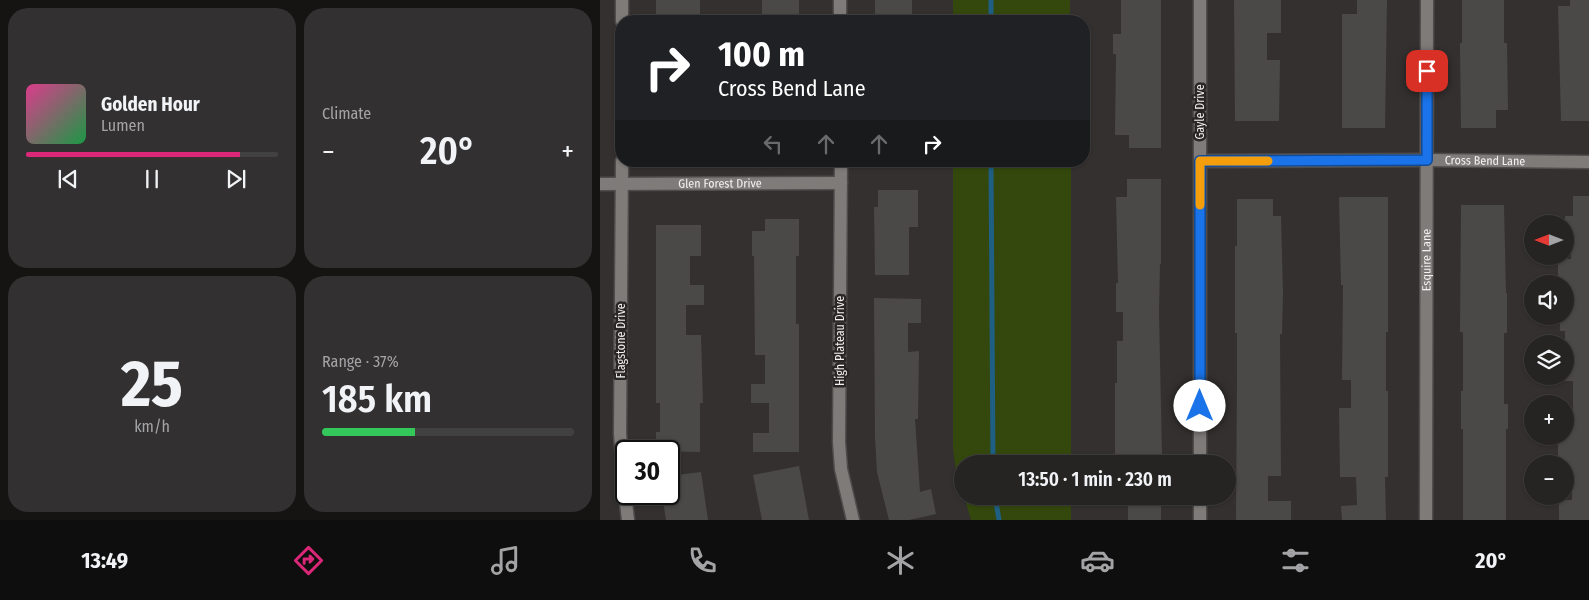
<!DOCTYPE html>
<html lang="en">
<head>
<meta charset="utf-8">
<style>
  :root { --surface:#262423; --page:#323030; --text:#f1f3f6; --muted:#a4a4a6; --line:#424141; --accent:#db2777 }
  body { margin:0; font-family:"Fira Sans Condensed",sans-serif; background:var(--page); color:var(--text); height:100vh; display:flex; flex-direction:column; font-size:19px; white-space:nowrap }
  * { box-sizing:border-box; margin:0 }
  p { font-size:16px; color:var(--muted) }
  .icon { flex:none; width:28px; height:28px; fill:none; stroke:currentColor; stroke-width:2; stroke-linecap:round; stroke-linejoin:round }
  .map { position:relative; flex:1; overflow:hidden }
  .panel { display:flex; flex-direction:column; gap:8px; padding:8px; background:#151413; width:600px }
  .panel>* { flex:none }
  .banner { position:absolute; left:15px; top:15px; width:475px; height:152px; border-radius:20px; box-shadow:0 1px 4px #0004,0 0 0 1px var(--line); background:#202124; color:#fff; overflow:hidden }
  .needle { width:32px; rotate:270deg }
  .tools { position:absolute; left:924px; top:215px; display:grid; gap:10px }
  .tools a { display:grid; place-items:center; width:50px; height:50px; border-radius:50%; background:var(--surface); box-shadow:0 1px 4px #0004,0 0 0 1px var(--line); font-size:25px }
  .speed { position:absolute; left:15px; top:440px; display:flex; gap:10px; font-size:25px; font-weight:700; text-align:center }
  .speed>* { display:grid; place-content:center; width:65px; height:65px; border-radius:50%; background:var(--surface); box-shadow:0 1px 4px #0004,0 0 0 1px var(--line); line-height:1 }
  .speed .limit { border:2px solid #111; border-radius:8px; background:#fff; color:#111 }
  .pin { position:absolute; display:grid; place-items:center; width:42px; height:42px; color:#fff; margin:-21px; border-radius:10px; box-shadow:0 2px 8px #0006 }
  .me { position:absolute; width:55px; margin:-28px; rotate:0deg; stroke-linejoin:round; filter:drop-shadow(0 0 4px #0008) }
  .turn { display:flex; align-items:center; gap:18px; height:105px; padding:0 20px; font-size:22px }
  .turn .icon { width:65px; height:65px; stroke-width:2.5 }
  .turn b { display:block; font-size:35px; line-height:42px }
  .lanes { display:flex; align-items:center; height:48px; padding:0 20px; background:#0003; justify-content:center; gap:25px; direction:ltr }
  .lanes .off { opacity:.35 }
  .big { font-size:38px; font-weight:600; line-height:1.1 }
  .panel .widget { flex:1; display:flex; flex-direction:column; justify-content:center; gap:8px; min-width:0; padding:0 18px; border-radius:20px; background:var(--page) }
  .panel .dial { align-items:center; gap:0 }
  .dial b { font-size:65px; line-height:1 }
  .song { display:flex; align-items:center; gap:15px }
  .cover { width:60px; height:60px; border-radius:8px; background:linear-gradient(135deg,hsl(330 70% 55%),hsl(140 70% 35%)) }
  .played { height:5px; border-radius:2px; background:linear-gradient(90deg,var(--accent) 85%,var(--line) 85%) }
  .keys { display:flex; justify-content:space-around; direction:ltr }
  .heat { display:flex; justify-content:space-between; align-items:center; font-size:28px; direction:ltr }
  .charge { height:8px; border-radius:4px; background:linear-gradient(90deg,#34c759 37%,var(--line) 0) }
  .panel .tiles { flex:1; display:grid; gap:8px; grid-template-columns:repeat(2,1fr) }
  .trip { position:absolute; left:354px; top:455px; width:282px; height:50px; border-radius:25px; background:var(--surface); box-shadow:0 1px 4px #0004,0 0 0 1px var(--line); font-weight:600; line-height:50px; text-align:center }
  .tabs { display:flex; height:80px; justify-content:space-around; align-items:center; background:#0f0e0e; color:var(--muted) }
  .tabs .icon { width:35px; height:35px }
  .tabs .on { color:var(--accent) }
  .tabs b { font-size:22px; color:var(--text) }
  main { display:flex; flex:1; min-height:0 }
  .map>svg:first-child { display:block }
  .green { fill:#34480d }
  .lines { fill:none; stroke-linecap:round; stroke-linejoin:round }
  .stream { stroke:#1e5f83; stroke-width:5 }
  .building { fill:#4b4947 }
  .minor-casing { stroke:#4f4c4b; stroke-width:15 }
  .minor { stroke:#7e7b79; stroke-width:12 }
  .route-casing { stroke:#114b97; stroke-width:12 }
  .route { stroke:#1a73e8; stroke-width:9 }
  .slow { stroke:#f59e0b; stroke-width:9 }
  .labels { text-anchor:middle; stroke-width:5; stroke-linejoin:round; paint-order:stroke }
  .street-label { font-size:12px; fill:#f2f1f0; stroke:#292625 }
</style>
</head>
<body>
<main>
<section class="panel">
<div class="tiles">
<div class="widget">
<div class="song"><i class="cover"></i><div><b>Golden Hour</b><p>Lumen</p></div></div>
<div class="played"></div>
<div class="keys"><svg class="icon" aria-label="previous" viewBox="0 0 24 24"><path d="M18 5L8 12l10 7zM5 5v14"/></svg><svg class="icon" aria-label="pause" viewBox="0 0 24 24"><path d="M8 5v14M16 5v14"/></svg><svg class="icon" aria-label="next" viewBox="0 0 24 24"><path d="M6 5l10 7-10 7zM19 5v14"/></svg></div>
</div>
<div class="widget"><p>Climate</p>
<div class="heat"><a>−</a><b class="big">20°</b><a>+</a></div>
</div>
<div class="widget dial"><b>25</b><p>km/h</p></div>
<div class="widget"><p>Range · 37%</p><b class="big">185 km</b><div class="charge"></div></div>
</div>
</section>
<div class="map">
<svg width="989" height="520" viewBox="0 0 989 520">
  <rect width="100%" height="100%" fill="#33302f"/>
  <g class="green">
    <rect x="353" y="0" width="117" height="21"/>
    <path d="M 353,161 L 471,161 L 471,464 L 362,464 L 362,492 L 356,472 L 353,448 Z"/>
    <path d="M 364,496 L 471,496 L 471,520 L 371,520 Z"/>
  </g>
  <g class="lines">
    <g class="stream">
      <path d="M 391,0 L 391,21"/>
      <path d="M 391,161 L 393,464"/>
      <path d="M 395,496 L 399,520"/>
    </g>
  </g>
  <g class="building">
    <rect x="56" y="0" width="44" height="21"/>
    <rect x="162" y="0" width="37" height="21"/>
    <rect x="275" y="0" width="37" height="20"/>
    <path d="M 521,0 L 561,0 L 561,148 L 529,148 L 529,135 L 515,135 L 516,54 L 513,54 L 513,34 L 521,34 Z"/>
    <path d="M 634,0 L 681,0 L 681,33 L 667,33 L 667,60 L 680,60 L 679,121 L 635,121 Z"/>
    <path d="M 757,0 L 787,0 L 785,128 L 742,128 L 742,14 L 757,14 Z"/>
    <path d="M 862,0 L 904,0 L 904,43 L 907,43 L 908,110 L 896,110 L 896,128 L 861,128 L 860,43 L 862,43 Z"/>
    <path d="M 970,0 L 989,0 L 989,121 L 961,121 L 958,6 L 970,6 Z"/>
    <path d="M 527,179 L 561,179 L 561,264 L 560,264 L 559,312 L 562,456 L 515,456 L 515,383 L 517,383 L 517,341 L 523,341 L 523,312 L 516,312 L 516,283 L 518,283 L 516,197 L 527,197 Z"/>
    <path d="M 278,190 L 318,190 L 318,227 L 309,227 L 309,275 L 275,275 L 274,207 L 278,207 Z"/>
    <path d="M 973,196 L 989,196 L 989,520 L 959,520 L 959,500 L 972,500 L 972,475 L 965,475 L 965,464 L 958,464 L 958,437 L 965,437 L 965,410 L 973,410 L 973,381 L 965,381 L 965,331 L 960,331 L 960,316 L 965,316 L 965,312 L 968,312 L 968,284 L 958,284 L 958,259 L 971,259 L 971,235 L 965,235 L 965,216 L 973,216 Z"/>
    <path d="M 739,197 L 788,197 L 788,332 L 786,332 L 786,391 L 788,391 L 788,477 L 785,477 L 786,520 L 742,520 L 741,506 L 757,505 L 756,477 L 740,477 L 739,408 L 751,408 L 751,380 L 742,380 L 743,285 L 741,285 Z"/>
    <path d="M 637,199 L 673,199 L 673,216 L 681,216 L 683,294 L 682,334 L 680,334 L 681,476 L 668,476 L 668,501 L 691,501 L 691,520 L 636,520 L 637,382 L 637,333 L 635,333 L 635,246 L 637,246 Z"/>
    <path d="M 861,205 L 904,205 L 906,293 L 907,293 L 907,333 L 904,333 L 904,404 L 908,404 L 908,429 L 906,429 L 906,520 L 863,520 L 863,429 L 861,429 L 861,391 L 863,391 L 863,332 L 860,332 Z"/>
    <path d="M 165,219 L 199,219 L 199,256 L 196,256 L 196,324 L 199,324 L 199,452 L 153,452 L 153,433 L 169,433 L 169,403 L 151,403 L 151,384 L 165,384 L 165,355 L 155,355 L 154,256 L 152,256 L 152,231 L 165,231 Z"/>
    <path d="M 56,225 L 101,225 L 101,256 L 90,256 L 90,285 L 104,285 L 104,305 L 86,305 L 86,335 L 101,335 L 103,403 L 100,403 L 100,452 L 56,451 L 56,432 L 60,432 L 60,403 L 56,403 Z"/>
    <path d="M 274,298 L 321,299 L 321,323 L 308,323 L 308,352 L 319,351 L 318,419 L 315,419 L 320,492 L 331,489 L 336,514 L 309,520 L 289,520 L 277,472 L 275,438 Z"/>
    <path d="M 199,466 L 209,520 L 162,520 L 153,475 Z"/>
    <path d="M 101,472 L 108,520 L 66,520 L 62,494 L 69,494 L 69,476 Z"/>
    <rect x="528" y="496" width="33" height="24"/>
  </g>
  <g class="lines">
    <g class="minor-casing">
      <g id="minor">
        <path d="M 240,0 L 240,21"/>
        <path d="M 22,21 L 22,0"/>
        <path d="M 22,161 L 20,433 L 23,476 L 28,520"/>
        <path d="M 241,161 L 239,442 L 241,469 L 253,520"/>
        <path id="s1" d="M 600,161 L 827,160 L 989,162"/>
        <path id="s2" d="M 0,184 L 241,183"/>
        <path d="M 600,464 L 600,0"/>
        <path d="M 600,496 L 600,520"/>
        <path id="s3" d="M 826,520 L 827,0"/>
      </g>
    </g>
    <use href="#minor" class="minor"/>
  </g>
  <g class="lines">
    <g class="route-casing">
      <path id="route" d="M 600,406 L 600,161 L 827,160 L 827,71"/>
    </g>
    <use href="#route" class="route"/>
    <path class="slow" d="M 600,205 L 600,161 L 668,161"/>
  </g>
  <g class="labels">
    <g class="street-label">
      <text transform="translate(600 112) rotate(-90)" y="4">Gayle Drive</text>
      <text dy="4" stroke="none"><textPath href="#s1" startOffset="285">Cross Bend Lane</textPath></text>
      <text dy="4" stroke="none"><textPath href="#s2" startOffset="120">Glen Forest Drive</textPath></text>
      <text dy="4" stroke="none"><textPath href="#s3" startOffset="260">Esquire Lane</textPath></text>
      <text transform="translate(21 341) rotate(-90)" y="4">Flagstone Drive</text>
      <text transform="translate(240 341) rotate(-90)" y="4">High Plateau Drive</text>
    </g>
  </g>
</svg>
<div class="tools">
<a><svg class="needle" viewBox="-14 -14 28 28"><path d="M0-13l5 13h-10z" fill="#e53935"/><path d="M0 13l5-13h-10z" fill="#a4a4a6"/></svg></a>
<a><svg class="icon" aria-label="sound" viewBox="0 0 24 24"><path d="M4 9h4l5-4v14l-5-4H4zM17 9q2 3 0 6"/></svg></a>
<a><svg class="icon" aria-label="layers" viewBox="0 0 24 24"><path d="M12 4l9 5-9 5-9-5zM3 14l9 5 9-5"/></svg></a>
<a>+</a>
<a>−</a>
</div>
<div class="speed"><div class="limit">30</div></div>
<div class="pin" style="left:827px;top:71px;background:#d93025"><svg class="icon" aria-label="arrive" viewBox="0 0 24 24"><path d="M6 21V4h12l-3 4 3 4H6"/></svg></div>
<svg class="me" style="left:600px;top:406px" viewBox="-20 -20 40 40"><circle r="19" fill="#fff"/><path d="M0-13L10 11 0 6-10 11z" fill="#1a73e8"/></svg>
<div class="trip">13:50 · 1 min · 230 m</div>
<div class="banner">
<div class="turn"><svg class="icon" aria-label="right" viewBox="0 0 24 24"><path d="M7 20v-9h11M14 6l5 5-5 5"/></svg><div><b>100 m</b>Cross Bend Lane</div></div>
<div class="lanes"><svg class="icon off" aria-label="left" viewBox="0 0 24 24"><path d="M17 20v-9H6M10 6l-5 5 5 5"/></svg><svg class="icon off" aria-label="ahead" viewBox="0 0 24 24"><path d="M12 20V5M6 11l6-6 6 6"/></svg><svg class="icon off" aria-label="ahead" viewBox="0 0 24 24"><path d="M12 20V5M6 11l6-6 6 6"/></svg><svg class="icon" aria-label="right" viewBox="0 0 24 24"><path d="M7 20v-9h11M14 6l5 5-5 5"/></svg></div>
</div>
</div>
</main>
<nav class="tabs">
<b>13:49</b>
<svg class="icon on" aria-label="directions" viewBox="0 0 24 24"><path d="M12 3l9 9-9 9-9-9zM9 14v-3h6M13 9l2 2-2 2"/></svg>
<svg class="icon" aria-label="music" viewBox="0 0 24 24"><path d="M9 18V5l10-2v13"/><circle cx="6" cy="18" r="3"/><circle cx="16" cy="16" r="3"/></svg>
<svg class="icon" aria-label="phone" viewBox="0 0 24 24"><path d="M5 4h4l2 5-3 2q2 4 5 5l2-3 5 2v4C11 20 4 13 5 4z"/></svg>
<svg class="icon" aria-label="climate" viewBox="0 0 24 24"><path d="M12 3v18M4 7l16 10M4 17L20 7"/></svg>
<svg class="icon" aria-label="car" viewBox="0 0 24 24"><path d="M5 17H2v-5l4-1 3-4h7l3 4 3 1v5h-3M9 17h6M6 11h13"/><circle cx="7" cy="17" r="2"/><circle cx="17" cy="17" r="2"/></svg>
<svg class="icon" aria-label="filters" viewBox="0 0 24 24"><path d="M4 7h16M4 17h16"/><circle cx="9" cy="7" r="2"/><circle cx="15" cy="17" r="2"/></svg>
<b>20°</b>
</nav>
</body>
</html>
